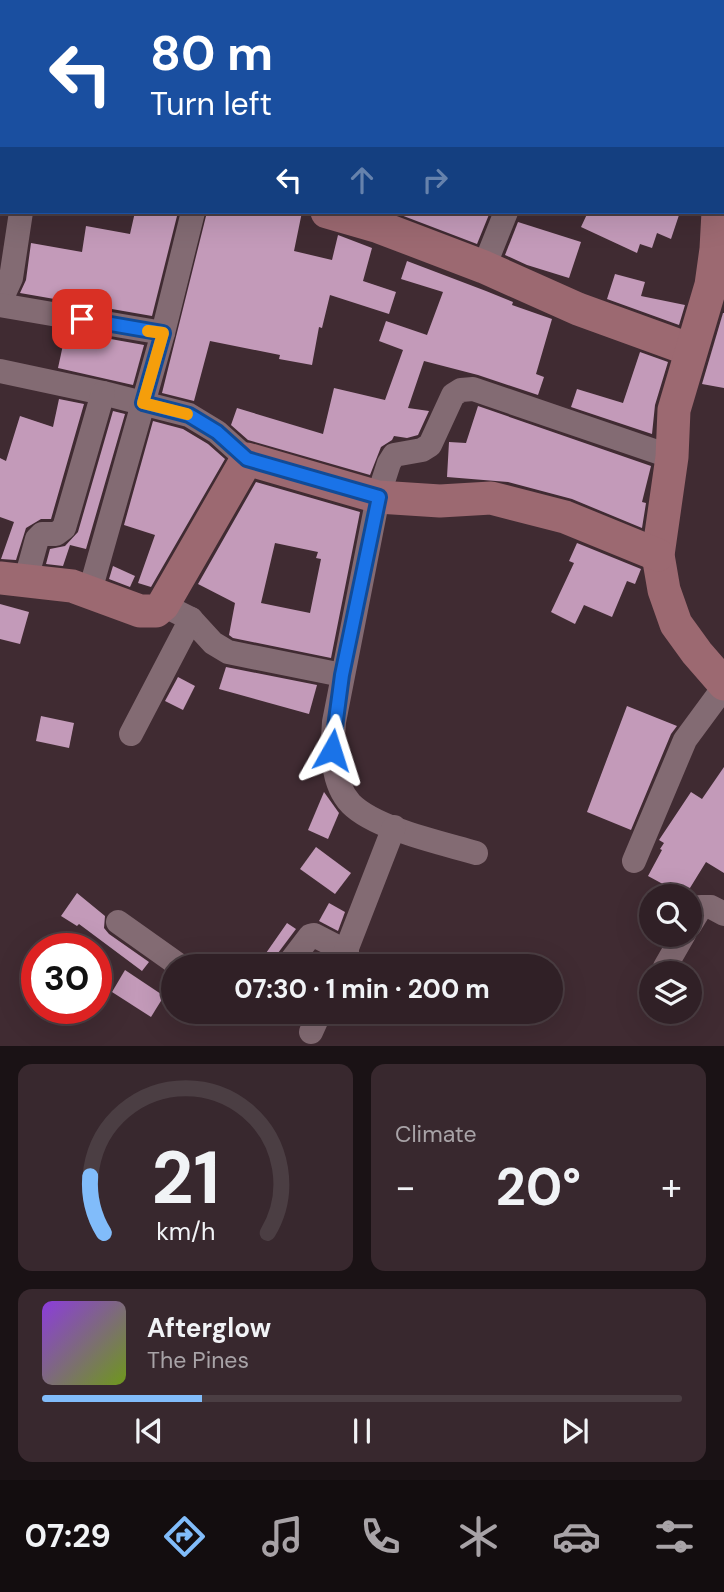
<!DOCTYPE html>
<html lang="en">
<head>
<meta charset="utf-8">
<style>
  :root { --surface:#302026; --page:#38282e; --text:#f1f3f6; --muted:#a8a3a7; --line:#4b3e43; --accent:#81bcfa }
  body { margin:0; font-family:"DM Sans",sans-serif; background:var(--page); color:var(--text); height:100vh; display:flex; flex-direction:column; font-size:26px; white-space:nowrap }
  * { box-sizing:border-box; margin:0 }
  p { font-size:23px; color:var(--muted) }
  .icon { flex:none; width:38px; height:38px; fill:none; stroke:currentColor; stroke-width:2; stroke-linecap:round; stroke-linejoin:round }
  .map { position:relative; height:1046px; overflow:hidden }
  .details { display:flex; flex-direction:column; gap:18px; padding:18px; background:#1a1215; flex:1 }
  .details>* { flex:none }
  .guide { position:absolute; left:0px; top:0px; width:724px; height:214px; box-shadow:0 7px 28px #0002,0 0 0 2px var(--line); background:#1a4fa0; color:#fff; overflow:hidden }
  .fabs { position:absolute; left:639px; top:884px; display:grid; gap:14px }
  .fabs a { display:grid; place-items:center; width:63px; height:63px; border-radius:50%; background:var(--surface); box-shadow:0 7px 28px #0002,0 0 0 2px var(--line); font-size:35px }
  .speed { position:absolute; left:21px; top:933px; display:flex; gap:14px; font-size:35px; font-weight:700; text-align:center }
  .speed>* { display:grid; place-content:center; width:91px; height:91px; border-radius:50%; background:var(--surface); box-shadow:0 7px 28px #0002,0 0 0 2px var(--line); line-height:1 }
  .speed .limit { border:10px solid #d22; background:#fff; color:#111 }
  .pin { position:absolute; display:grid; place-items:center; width:60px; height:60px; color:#fff; margin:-30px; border-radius:14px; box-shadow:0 4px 10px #0006 }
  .me { position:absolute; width:77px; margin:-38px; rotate:6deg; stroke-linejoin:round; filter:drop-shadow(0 0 5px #0008) }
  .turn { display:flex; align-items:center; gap:24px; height:147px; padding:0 35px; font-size:32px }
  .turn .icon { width:91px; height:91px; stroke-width:2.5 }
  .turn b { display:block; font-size:49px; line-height:60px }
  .lanes { display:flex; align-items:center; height:66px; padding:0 35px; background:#0003; justify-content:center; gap:35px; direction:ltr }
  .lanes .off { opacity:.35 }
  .big { font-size:52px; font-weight:700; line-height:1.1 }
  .details .widget { flex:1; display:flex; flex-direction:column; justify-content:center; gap:10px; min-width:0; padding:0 24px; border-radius:14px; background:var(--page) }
  .details .dial { align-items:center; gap:0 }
  .dial svg { height:182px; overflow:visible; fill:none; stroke:var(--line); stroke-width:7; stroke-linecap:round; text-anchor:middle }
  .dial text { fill:var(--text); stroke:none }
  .song { display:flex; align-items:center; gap:21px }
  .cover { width:84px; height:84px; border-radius:10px; background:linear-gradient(135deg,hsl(270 70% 55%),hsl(80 70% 35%)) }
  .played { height:7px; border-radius:4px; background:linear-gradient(90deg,var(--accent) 25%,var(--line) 25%) }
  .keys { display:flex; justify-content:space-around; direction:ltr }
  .heat { display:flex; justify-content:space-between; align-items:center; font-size:38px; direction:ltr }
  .details .tiles { flex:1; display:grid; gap:18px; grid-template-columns:1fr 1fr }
  .widget:last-child { grid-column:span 2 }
  .trip { position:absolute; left:161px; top:954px; width:402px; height:70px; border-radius:35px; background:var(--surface); box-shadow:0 7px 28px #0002,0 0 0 2px var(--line); font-weight:700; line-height:70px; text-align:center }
  .menu { display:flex; height:112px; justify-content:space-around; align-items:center; background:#130d0f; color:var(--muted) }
  .menu .icon { width:49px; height:49px }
  .menu .on { color:var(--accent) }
  .menu b { font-size:32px; color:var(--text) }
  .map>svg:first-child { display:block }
  .building { fill:#c39ab9; fill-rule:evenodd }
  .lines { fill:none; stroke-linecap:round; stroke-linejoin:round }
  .street { stroke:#836b73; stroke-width:24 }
  .secondary { stroke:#9c6971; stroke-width:33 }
  .route-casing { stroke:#114b97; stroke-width:18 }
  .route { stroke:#1a73e8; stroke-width:12 }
  .slow { stroke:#f59e0b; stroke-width:12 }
</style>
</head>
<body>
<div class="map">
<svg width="724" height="1046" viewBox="0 0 724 1046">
  <rect width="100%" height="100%" fill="#402b32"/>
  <g class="building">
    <path d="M 135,212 L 178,212 L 152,316 L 20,293 L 26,280 L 31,243 L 82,252 L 86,226 L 130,234 Z"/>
    <path d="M 207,212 L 302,212 L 294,251 L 332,260 L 338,235 L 372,248 L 363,281 L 396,292 L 389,314 L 330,295 L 322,328 L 319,327 L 312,365 L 279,359 L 280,355 L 210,341 L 194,401 L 162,393 Z"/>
    <path d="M 393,212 L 490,212 L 477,244 Z"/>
    <path d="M 588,212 L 680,212 L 671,239 L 657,233 L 652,248 L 640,244 L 637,253 L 581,227 Z"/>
    <path d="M 518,222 L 581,242 L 569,278 L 527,265 L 505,255 Z"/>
    <path d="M 407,261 L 486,291 L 513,302 L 512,305 L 552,319 L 536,374 L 544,377 L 538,395 L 478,375 L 424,361 L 408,408 L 429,411 L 418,435 L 407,438 L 394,436 L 392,440 L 381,447 L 370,475 L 248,440 L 231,425 L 237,408 L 323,434 L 334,388 L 385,400 L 403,350 L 379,341 L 386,321 L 427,335 L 443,292 L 401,279 Z"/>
    <path d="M 615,274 L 645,282 L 641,296 L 685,305 L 679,325 L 607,299 Z"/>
    <path d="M 723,313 L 724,313 L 724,388 L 702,384 Z"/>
    <path d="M 66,331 L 144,345 L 133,385 L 58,368 Z"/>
    <path d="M 640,352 L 668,362 L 655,405 L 652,434 L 571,407 L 577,389 L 623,403 Z"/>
    <path d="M 59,399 L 84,404 L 51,519 L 41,519 L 26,528 L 16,560 L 1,559 L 14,522 L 0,517 L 0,458 L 6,461 L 20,416 L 53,427 Z"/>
    <path d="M 478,406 L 651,466 L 642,502 L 646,503 L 642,528 L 572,499 L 508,482 L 447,477 L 449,442 L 466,443 Z"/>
    <path d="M 113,411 L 125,414 L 86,549 L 70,545 L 63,566 L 46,564 L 50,549 L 65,546 L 78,532 Z"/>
    <path d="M 153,421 L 183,429 L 208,444 L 225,459 L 151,587 L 138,583 L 155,535 L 124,525 Z"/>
    <path d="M 256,482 L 360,512 L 331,658 L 233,638 L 229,635 L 235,603 L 198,584 ZM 275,543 L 318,552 L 316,558 L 321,559 L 310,613 L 261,603 Z"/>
    <path d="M 577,543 L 641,569 L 635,584 L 627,581 L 612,617 L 584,605 L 575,624 L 551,612 L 574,563 L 569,561 Z"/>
    <path d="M 113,566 L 135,576 L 130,587 L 109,579 Z"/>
    <path d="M 0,604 L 29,612 L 20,644 L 0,639 Z"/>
    <path d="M 226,667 L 317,685 L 309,714 L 219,689 Z"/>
    <path d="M 178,677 L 195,686 L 183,710 L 165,701 Z"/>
    <path d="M 627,706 L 677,726 L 671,734 L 631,830 L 587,812 Z"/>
    <path d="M 41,716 L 74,723 L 69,748 L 36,741 Z"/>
    <path d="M 724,767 L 724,873 L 706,862 L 685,896 L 648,876 L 662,850 L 660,849 L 664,843 L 659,840 L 691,792 L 702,799 Z"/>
    <path d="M 324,792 L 339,813 L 328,839 L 308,830 Z"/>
    <path d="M 316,847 L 351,873 L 335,894 L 300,869 Z"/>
    <path d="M 77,893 L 105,916 L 104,928 L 109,934 L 149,962 L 142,971 L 79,924 L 77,926 L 61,916 Z"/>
    <path d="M 329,903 L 345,912 L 338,931 L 319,921 Z"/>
    <path d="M 287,923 L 296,929 L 275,957 L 272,966 L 257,966 Z"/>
    <path d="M 125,970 L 164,996 L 151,1017 L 112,992 Z"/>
  </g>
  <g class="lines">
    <g class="street">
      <path d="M 103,2 L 103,0"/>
      <path d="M 447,2 L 448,0"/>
      <path d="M 510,2 L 510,0"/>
      <path d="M 484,267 L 506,212"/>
      <path d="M 0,302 L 11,278 L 21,212"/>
      <path d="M 0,305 L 163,333"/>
      <path d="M 0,371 L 103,393 L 189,415 L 217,432 L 247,459"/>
      <path d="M 26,579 L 37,539 L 42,534 L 56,534 L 64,528 L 103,393"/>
      <path d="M 90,591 L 163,333 L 193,212"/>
      <path d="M 163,605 L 191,619 L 213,643 L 228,652 L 342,675"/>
      <path d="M 131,734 L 191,619"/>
      <path d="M 476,853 C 442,843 376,829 351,804 C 331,783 332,749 334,722 L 378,497 L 389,463 L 394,455 L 422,450 L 430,445 L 453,395 L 461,390 L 473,389 L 672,457"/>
      <path d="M 634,861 L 685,740 L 724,687"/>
      <path d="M 118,922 L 180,966"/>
      <path d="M 690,925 L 701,907 L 711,907 L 724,914"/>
      <path d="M 287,966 L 310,936 L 314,935 L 347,952"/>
      <path d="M 340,966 L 394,827"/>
      <path d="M 665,967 L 684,934"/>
      <path d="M 311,1032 L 320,1012"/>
    </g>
    <g class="secondary">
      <path d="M 693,0 L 693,2"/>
      <path d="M 0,156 L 2,156"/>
      <path d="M 327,212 L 379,227 L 484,267 L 578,309 L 691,350"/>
      <path d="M 718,212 L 716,249 L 711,285 L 674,410 L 672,457 L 658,555 L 664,590 L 676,624 L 697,653 L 724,684"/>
      <path d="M 0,578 L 72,586 L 140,611 L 156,611 L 163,605 L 247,459 L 378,497 L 440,501 L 491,498 L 565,517 L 658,555"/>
    </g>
  </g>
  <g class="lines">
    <g class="route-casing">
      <path id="route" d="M 82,319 L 163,333 L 143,403 L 189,415 L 217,432 L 247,459 L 379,497 L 342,675 L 332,750"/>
    </g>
    <use href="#route" class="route"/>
    <path class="slow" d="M 148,331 L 163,333 L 143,403 L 187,414"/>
  </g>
</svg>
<div class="fabs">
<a><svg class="icon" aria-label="search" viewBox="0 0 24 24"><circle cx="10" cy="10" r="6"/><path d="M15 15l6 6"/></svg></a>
<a><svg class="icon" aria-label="layers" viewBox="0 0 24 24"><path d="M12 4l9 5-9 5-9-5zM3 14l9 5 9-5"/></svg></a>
</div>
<div class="speed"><div class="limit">30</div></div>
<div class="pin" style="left:82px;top:319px;background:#d93025"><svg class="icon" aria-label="arrive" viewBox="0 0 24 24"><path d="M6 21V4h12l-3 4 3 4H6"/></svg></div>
<svg class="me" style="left:332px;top:750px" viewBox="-20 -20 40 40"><path d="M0-17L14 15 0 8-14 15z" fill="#1a73e8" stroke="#fff" stroke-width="4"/></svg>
<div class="trip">07:30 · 1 min · 200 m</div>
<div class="guide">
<div class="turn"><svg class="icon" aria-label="left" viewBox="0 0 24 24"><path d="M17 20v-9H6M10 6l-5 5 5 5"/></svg><div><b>80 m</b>Turn left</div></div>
<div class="lanes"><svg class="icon" aria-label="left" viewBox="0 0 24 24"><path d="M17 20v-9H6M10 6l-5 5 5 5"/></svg><svg class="icon off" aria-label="ahead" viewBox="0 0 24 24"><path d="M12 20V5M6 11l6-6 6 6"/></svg><svg class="icon off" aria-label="right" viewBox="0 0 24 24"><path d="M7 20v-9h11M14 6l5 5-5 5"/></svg></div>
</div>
</div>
<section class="details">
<div class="tiles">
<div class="widget dial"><svg viewBox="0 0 100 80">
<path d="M14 69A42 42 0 1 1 86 69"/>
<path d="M14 69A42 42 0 0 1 8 44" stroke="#81bcfa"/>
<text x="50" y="56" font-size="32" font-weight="700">21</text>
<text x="50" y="72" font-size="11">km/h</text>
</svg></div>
<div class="widget"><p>Climate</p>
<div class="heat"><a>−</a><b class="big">20°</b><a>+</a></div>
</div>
<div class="widget">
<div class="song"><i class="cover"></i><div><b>Afterglow</b><p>The Pines</p></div></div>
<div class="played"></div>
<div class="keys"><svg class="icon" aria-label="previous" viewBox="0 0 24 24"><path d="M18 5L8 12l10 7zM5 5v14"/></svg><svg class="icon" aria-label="pause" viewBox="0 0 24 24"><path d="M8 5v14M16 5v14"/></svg><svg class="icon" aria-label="next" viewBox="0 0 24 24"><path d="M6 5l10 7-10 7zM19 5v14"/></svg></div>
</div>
</div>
</section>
<nav class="menu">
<b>07:29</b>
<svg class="icon on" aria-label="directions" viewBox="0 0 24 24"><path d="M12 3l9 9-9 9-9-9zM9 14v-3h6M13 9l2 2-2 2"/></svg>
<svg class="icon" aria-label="music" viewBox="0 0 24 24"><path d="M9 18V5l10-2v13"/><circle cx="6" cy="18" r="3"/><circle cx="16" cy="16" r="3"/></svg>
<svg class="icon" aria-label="phone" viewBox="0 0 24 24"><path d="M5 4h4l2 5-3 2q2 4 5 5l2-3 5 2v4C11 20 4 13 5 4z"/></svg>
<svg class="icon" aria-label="climate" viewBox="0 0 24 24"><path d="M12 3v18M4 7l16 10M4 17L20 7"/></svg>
<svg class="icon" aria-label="car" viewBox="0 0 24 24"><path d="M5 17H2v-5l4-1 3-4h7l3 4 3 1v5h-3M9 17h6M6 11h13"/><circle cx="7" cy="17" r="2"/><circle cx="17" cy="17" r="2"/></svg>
<svg class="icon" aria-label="filters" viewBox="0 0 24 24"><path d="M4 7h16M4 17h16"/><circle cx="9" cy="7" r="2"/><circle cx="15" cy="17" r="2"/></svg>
</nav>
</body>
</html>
